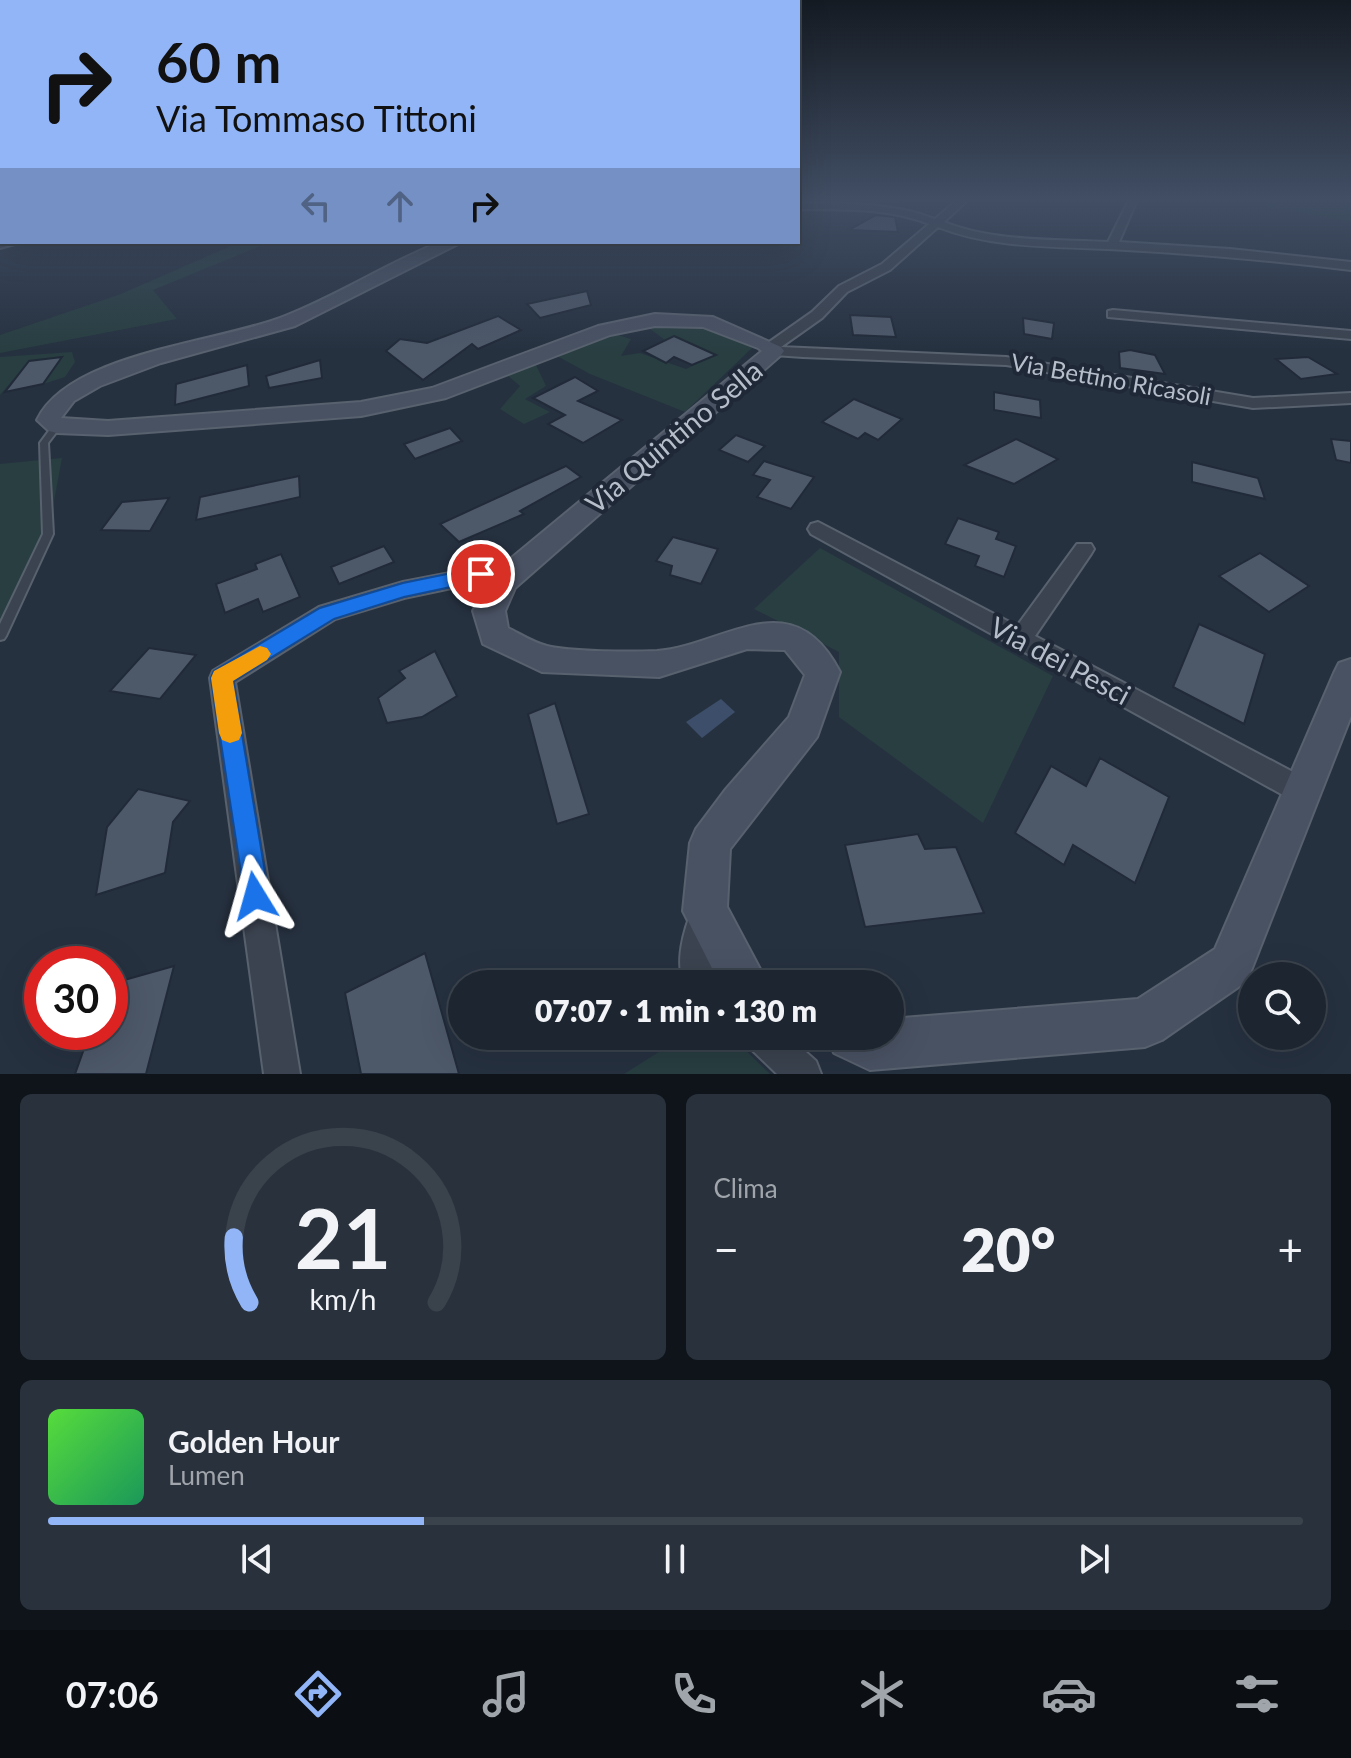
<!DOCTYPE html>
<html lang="it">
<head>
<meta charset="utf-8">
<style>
  :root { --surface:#1c2530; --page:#29313c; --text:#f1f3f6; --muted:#a0a5ab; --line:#3a424c; --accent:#91b5f6 }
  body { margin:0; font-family:Lato,sans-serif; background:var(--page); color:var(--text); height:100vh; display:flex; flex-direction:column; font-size:30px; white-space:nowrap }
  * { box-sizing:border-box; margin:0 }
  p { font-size:26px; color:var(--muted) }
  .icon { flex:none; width:44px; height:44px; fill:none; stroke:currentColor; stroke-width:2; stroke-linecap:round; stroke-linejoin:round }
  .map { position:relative; height:1074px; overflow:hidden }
  .details { display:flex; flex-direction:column; gap:20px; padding:20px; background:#0f141a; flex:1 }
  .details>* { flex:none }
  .banner { position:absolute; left:0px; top:0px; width:800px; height:244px; box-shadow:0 8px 32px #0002,0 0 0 2px var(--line); background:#91b5f6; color:#111; overflow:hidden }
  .buttons { position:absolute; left:1238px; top:962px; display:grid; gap:16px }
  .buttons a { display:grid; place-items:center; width:88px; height:88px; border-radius:50%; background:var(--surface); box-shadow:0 8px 32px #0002,0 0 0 2px var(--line); font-size:40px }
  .speed { position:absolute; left:24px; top:946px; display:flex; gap:16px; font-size:40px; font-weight:700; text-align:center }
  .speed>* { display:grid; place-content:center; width:104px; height:104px; border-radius:50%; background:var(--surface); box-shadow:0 8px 32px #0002,0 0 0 2px var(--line); line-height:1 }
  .speed .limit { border:12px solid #d22; background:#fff; color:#111 }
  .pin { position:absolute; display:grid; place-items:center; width:68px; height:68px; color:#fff; margin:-34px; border:4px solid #fff; border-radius:50%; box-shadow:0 2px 8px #0007 }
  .me { position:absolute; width:88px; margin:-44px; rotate:352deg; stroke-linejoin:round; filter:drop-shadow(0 0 6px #0008) }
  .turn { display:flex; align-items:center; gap:28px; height:168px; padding:0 24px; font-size:36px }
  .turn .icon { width:104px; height:104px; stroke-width:2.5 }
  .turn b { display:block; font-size:56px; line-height:68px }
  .lanes { display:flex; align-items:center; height:76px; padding:0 24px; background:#0003; justify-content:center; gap:40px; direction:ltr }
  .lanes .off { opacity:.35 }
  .big { font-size:60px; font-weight:800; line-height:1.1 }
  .details .widget { flex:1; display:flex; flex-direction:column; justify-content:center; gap:12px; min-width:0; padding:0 28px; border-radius:12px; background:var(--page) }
  .details .dial { align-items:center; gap:0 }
  .dial svg { height:208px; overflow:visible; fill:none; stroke:var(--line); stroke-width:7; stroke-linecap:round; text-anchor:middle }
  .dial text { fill:var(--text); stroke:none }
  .song { display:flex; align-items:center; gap:24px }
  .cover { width:96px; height:96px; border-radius:12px; background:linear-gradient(135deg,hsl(110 70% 55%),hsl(150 70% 35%)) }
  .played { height:8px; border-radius:4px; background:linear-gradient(90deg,var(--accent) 30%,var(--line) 30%) }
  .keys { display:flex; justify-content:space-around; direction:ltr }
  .heat { display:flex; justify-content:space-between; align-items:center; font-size:44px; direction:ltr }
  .details .tiles { flex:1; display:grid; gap:20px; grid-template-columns:1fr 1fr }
  .widget:last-child { grid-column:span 2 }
  .trip { position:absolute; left:448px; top:970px; width:456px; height:80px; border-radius:40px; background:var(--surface); box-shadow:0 8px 32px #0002,0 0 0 2px var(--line); font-weight:800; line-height:80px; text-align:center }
  .tab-bar { display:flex; height:128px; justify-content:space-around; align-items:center; background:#0b0f13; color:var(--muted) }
  .tab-bar .icon { width:56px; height:56px }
  .tab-bar .active { color:var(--accent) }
  .tab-bar b { font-size:36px; color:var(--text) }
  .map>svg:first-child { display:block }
  .green { fill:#283e41 }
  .water { fill:#3c4e69 }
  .building { fill:#4d5869; stroke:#212a38; stroke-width:2 }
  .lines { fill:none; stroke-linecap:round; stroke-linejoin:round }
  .lane-casing { stroke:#58616e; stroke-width:4 }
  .street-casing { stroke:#58616e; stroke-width:4 }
  .secondary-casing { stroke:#58616e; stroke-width:4 }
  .lane { fill:#3b4350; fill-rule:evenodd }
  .street { fill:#3b4350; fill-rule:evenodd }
  .secondary { fill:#495263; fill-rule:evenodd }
  .route { fill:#1a73e8; stroke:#114b97; stroke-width:2 }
  .slow { fill:#f59e0b }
  .labels { text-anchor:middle; stroke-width:8; stroke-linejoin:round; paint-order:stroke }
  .far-street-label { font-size:24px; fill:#b7becb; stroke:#1f2836 }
  .street-label { font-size:28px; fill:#b7becb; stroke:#1f2836 }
</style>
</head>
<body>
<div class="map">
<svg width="1351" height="1074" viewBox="0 0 1351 1074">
  <rect width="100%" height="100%" fill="#263140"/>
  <g class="green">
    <path d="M 1233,200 L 1351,200 L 1347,205 L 1351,206 L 1351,222 Z"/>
    <path d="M 240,242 L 270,242 L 153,290 L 177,319 L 0,353 L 0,335 L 121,294 Z"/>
    <path d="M 681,323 L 736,336 L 752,348 L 685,412 L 590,374 L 557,356 L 611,333 L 631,339 L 621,356 L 640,353 L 686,369 L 715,355 L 675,336 L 665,340 L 646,326 Z"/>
    <path d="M 72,352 L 75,362 L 65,377 L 43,384 L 62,357 L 29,361 L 0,395 L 0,357 Z"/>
    <path d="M 535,363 L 546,386 L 525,399 L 550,412 L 524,424 L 500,409 L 520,386 L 506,374 Z"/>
    <path d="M 62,458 L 48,534 L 0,636 L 0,464 Z"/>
    <path d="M 820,548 L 1053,676 L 983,823 L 839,717 L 839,652 L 754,609 Z"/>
    <path d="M 684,1036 L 731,1036 L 770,1074 L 624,1074 Z"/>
  </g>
  <path class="water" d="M 721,699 L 735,712 L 702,738 L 686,722 Z"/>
  <g class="building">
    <path d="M 876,215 L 895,217 L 898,232 L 849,230 Z"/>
    <path d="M 587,291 L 591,305 L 540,318 L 527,304 Z"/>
    <path d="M 850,315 L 891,317 L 896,337 L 853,335 Z"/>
    <path d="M 498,316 L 521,330 L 478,349 L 472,344 L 423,380 L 386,351 L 400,339 L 427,343 Z"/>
    <path d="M 1023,318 L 1054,323 L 1052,339 L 1024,334 Z"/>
    <path d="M 674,336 L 716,355 L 692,365 L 674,357 L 666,363 L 643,351 Z"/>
    <path d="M 1130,350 L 1155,355 L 1165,374 L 1120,368 L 1119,352 Z"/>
    <path d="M 62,357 L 43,384 L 5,392 L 29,361 Z"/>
    <path d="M 1308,357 L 1337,374 L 1301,379 L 1276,359 Z"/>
    <path d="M 320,360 L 322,378 L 269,388 L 266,376 Z"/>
    <path d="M 247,365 L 249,386 L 175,405 L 176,384 Z"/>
    <path d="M 575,377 L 598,391 L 578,401 L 622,420 L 583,443 L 548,424 L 565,415 L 533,398 Z"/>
    <path d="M 994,392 L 1040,400 L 1041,418 L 994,410 Z"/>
    <path d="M 854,399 L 902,419 L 878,440 L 865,433 L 858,439 L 822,422 Z"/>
    <path d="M 450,428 L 462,441 L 415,459 L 404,444 Z"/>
    <path d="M 736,435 L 765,446 L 748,462 L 719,450 Z"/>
    <path d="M 1016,439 L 1058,459 L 1014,484 L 964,465 Z"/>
    <path d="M 1331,439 L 1351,441 L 1351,463 L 1336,460 Z"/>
    <path d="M 764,461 L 814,477 L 791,509 L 757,497 L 770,480 L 753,475 Z"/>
    <path d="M 1192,462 L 1258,478 L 1265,499 L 1192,482 Z"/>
    <path d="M 566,466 L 581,477 L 520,511 L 524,514 L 459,542 L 440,524 Z"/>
    <path d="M 299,476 L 300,497 L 196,520 L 200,497 Z"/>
    <path d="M 169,498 L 150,531 L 101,530 L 122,502 Z"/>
    <path d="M 958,518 L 999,532 L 996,539 L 1016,546 L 1004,577 L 975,566 L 979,556 L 945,544 Z"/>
    <path d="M 673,537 L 718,549 L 701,584 L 670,575 L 672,566 L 656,561 Z"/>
    <path d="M 384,546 L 394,562 L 339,584 L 331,567 Z"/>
    <path d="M 1260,553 L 1309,586 L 1269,612 L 1219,576 Z"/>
    <path d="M 281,554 L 300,597 L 263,612 L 258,599 L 225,613 L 216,584 L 257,569 L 255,564 Z"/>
    <path d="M 1199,624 L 1265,654 L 1244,724 L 1173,687 Z"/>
    <path d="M 149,648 L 196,655 L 160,699 L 110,691 Z"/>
    <path d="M 435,651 L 457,696 L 422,717 L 387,723 L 378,698 L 405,678 L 399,671 Z"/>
    <path d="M 555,703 L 589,814 L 557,824 L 528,714 Z"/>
    <path d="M 1100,758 L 1169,797 L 1135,883 L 1073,845 L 1064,865 L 1015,833 L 1051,766 L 1086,786 Z"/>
    <path d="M 138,789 L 190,801 L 173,822 L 165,873 L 96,895 L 107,827 Z"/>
    <path d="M 918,834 L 925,849 L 956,847 L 984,913 L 865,927 L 845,845 Z"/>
    <path d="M 425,953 L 459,1074 L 361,1074 L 345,993 Z"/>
    <path d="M 174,966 L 146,1074 L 75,1074 L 90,1032 L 110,1032 L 110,984 Z"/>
  </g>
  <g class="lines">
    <g class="lane-casing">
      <g id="lane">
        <path d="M 11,242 L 22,242 L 0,248 L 0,244 Z"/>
        <path d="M 57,423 L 61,426 L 48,443 L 53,534 L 6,636 L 4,639 L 0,640 L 0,624 L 43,534 L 40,443 L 54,424 Z"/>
      </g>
    </g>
    <g class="street-casing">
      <g id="street">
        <path d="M 957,200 L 968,200 L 944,222 C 994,242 1054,239 1108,242 L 1129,200 L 1137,200 L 1119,242 L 1230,249 L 1351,262 L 1351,270 C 1276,261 1201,254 1126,250 C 1065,246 995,250 938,227 L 890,270 L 847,292 L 822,318 L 781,347 L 1006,357 L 1253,398 L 1351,393 L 1351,403 L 1253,408 L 1006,365 L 803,357 L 774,355 L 765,351 L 765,345 L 812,312 L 839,286 L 882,264 L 929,224 C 887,207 843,210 798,209 L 798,203 C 845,204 891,202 935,219 Z"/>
        <path d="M 1113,310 L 1351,331 L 1351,339 L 1108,317 L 1108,311 Z"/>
        <path d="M 818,522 L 1017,626 L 1077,544 L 1091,544 L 1094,549 L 1091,554 L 1035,636 L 1312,782 L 1316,791 L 1312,800 L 1302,804 L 1292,800 L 811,534 L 808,529 L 811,524 Z"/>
        <path d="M 481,567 L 511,577 L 514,582 L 511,587 L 503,590 L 480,582 L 404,598 L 335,619 L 235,682 L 300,1074 L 264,1074 L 210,678 L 213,671 L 319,607 L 403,582 Z"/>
        <path d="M 704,903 L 715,908 L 720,919 L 712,965 L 721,972 L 726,984 L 685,984 C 674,964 684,929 693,908 Z"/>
        <path d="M 745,1036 L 788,1036 L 816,1061 L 821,1074 L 777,1074 L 750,1048 Z"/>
      </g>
    </g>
    <g class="secondary-casing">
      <g id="secondary">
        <path d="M 440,242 L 462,242 L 295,326 L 161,363 L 100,386 L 74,401 L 61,418 L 108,421 L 361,402 L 432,388 L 598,326 L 655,314 L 713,317 L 781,347 L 784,351 L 781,355 L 515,588 L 505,611 L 508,628 C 520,634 534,643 547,646 C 571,652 631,652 657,651 C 724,646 792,579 840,672 L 817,737 L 730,849 L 727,907 L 768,984 L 720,984 L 683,911 L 690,843 L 696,829 L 726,789 L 789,717 L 805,675 L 785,650 L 747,649 L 659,677 L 542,672 L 483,644 L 473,611 L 492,574 L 762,351 L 758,348 L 703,327 L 655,326 L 610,335 L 446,398 L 361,416 L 108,435 L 57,433 L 49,431 L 37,420 C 70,352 219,343 285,316 C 339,295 387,263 440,242 Z"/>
        <path d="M 1351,659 L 1351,716 L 1247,981 L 1162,1040 L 1145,1047 L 870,1070 L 834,1053 L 827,1036 L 890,1036 L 890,1019 L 1138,999 L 1215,949 L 1334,673 L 1339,663 Z"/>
      </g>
    </g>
    <use href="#lane" class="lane"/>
    <use href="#street" class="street"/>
    <use href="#secondary" class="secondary"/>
  </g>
  <linearGradient id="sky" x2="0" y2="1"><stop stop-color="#151b23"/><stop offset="0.57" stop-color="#414e64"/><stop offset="1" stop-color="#414e64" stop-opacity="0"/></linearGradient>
  <rect width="1351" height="350" fill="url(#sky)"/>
  <path class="route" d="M 481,567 L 488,569 L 491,574 L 488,579 L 404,597 L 334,619 L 233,681 L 269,896 L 265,905 L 255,910 L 246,905 L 211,678 L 214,671 L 320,608 L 403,583 Z"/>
  <path class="slow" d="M 260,646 L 267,648 L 271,654 L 267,660 L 233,681 L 242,733 L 239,740 L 230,743 L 222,740 L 219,733 L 211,678 L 214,671 Z"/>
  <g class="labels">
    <g class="far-street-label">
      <text transform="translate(1111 380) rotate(10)" y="8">Via Bettino Ricasoli</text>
    </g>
    <g class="street-label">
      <text transform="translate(674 437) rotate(-40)" y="10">Via Quintino Sella</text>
      <text transform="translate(1060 661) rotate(28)" y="10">Via dei Pesci</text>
    </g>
  </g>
</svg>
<div class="buttons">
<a><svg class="icon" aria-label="search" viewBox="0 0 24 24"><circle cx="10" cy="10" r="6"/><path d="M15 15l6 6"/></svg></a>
</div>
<div class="speed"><div class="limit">30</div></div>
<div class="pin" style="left:481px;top:574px;background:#d93025"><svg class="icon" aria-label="arrive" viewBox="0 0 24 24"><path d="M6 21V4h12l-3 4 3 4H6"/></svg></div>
<svg class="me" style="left:255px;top:896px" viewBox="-20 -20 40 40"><path d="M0-17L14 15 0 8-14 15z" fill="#1a73e8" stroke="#fff" stroke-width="4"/></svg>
<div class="trip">07:07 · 1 min · 130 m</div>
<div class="banner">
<div class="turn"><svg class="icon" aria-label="right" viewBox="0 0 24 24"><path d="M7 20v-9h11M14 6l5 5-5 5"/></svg><div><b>60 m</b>Via Tommaso Tittoni</div></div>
<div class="lanes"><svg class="icon off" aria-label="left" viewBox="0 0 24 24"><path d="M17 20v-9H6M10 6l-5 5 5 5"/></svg><svg class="icon off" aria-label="ahead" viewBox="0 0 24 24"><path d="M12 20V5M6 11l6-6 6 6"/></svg><svg class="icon" aria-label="right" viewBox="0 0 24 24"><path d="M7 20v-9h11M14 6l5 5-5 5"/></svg></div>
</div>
</div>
<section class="details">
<div class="tiles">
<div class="widget dial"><svg viewBox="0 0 100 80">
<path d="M14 69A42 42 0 1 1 86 69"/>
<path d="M14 69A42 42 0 0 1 8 44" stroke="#91b5f6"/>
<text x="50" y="56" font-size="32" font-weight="700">21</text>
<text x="50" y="72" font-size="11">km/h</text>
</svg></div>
<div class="widget"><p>Clima</p>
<div class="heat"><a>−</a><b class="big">20°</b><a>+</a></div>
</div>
<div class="widget">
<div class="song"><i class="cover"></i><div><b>Golden Hour</b><p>Lumen</p></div></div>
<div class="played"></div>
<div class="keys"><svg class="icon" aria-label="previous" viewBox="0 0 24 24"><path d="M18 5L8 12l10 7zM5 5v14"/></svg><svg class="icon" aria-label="pause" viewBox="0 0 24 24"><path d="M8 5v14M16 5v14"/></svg><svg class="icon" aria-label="next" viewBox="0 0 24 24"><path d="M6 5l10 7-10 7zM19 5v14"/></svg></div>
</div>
</div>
</section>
<nav class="tab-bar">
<b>07:06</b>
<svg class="icon active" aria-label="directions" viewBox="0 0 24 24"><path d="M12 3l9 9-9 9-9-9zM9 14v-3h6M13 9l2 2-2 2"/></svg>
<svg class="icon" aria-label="music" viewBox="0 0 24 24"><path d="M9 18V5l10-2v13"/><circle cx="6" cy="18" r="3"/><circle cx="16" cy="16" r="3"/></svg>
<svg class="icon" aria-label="phone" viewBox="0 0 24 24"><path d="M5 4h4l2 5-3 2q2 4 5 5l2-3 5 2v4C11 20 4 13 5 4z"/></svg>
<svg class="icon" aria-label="climate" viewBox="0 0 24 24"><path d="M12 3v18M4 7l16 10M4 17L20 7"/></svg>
<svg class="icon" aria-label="car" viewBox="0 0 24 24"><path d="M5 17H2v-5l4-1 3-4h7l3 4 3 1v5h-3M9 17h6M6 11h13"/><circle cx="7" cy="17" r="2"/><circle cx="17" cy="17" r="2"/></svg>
<svg class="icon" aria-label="filters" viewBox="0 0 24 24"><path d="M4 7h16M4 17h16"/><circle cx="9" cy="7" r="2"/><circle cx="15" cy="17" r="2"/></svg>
</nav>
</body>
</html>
